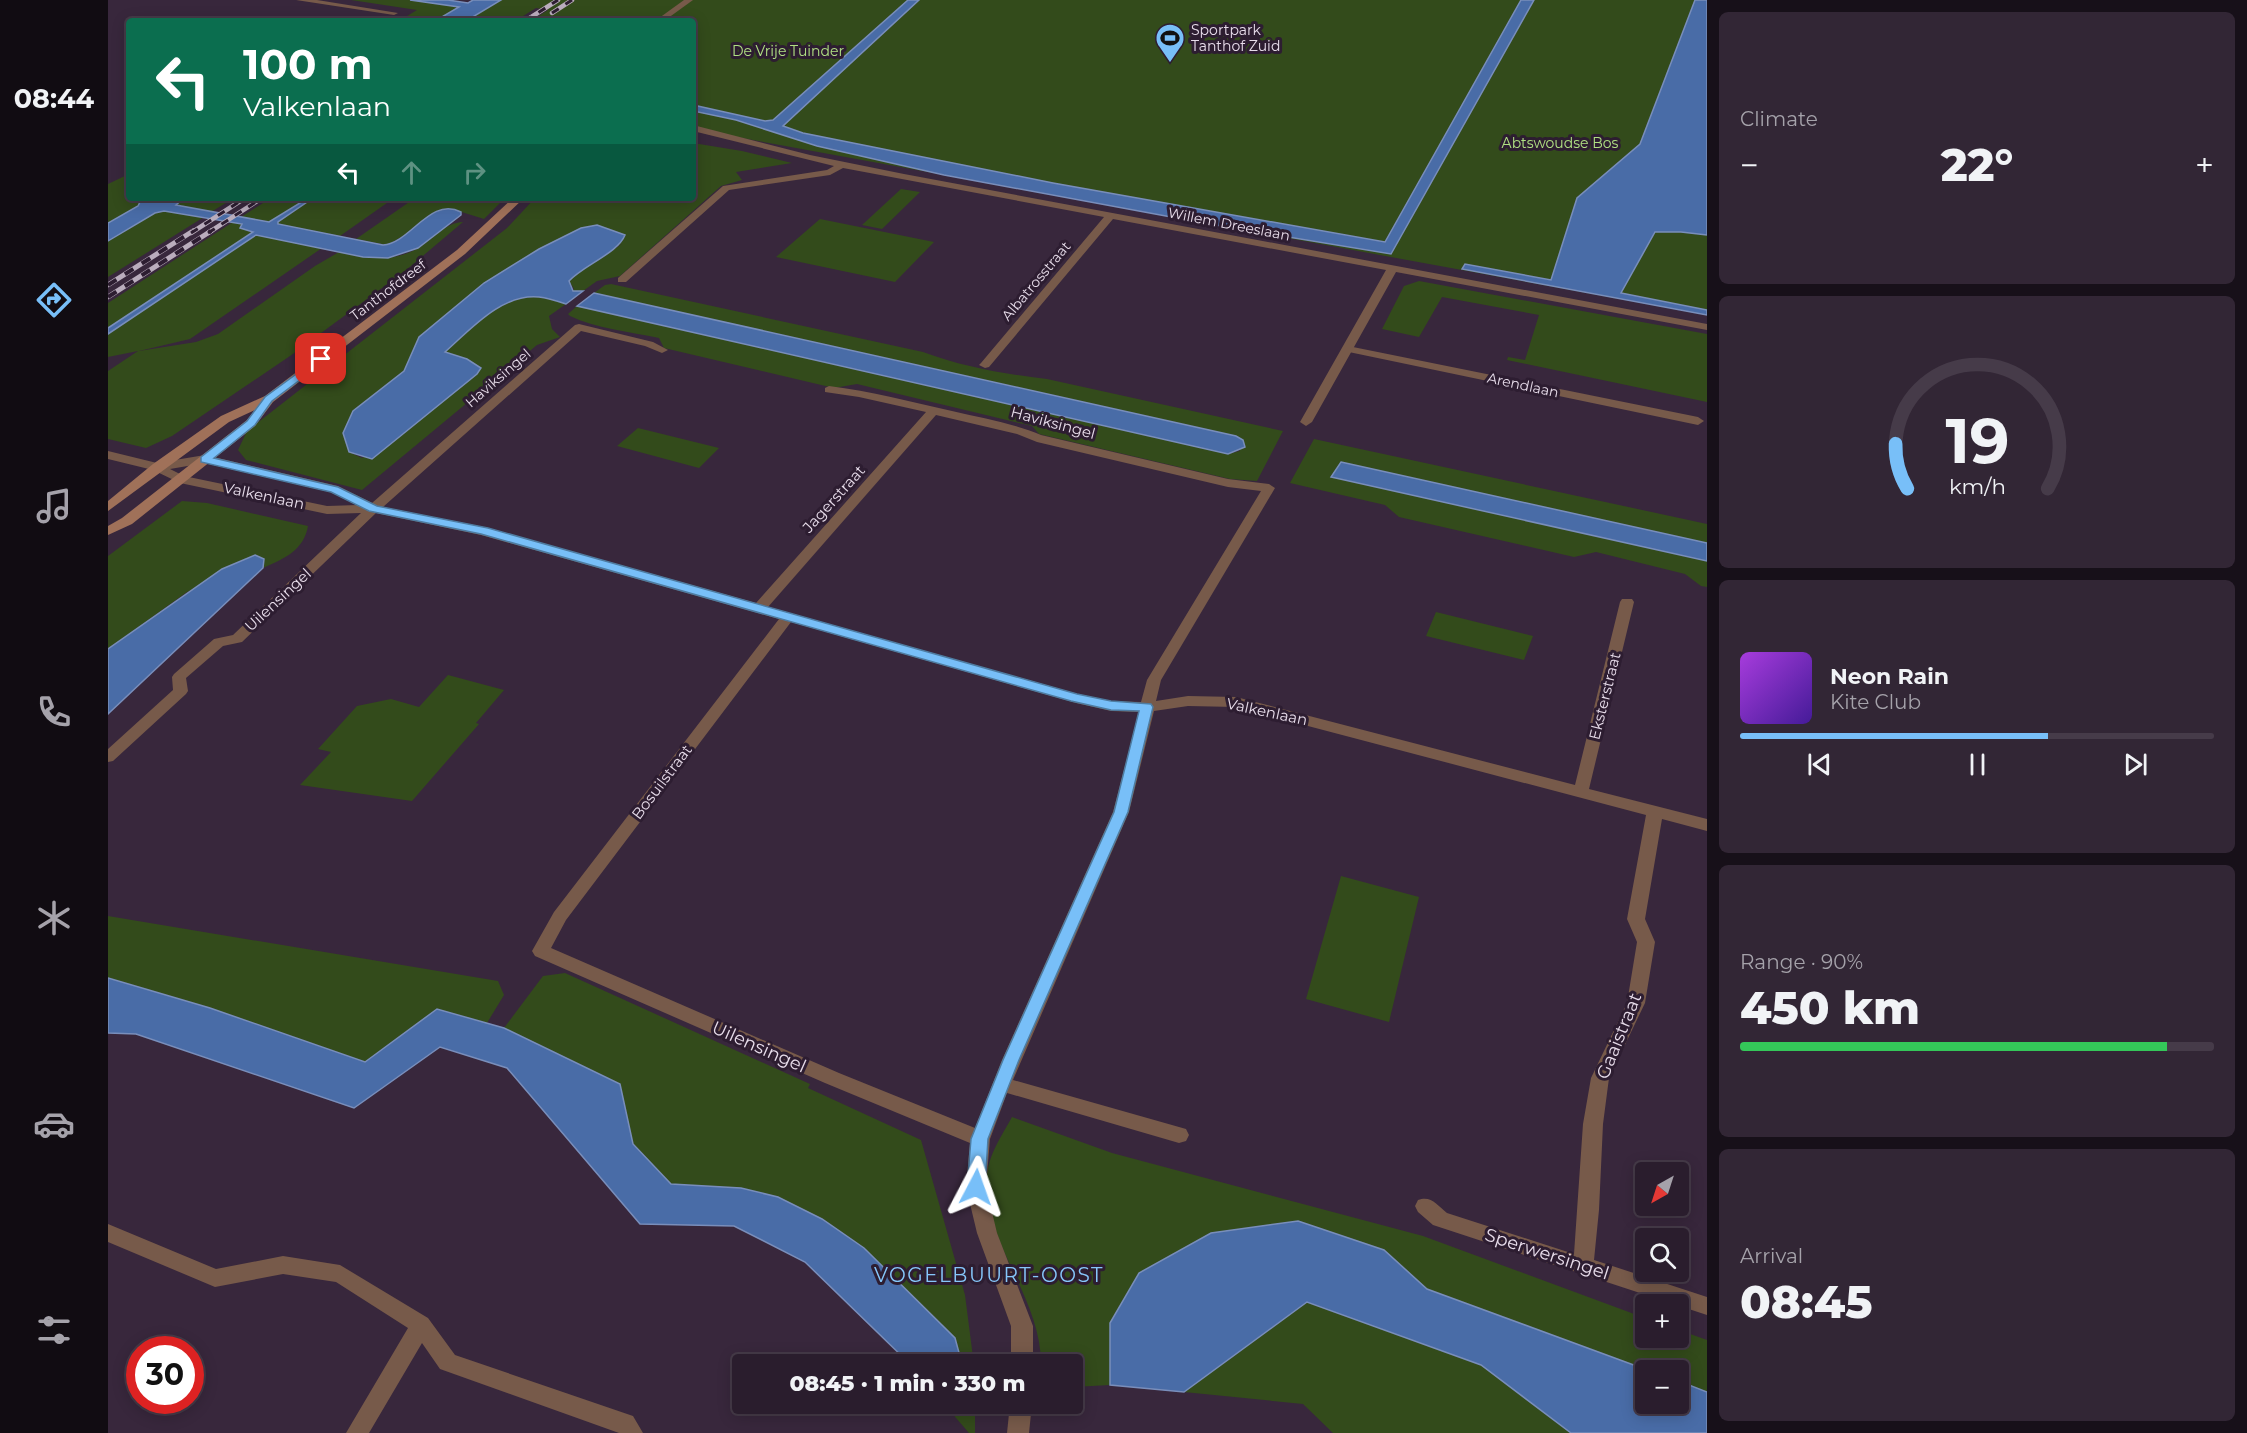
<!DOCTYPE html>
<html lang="en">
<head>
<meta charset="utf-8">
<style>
  :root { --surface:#2a1d2d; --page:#322635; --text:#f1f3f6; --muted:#a5a2aa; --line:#463b49; --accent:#78bff8 }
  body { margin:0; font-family:Montserrat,sans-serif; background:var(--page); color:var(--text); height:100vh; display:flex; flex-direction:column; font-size:22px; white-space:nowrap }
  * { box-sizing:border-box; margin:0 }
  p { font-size:20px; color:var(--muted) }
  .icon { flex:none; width:33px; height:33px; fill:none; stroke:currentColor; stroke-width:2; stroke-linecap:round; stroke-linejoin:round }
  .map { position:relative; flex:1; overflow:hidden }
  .sheet { display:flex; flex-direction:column; gap:12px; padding:12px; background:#171019; width:540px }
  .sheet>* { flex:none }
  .top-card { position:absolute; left:18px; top:18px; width:570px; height:183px; border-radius:6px; box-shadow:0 3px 15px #0003,0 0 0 2px var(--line); background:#0b6e4f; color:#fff; overflow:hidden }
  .needle { width:39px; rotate:219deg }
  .tools { position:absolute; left:1527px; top:1162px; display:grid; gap:12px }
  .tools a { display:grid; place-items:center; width:54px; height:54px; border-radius:6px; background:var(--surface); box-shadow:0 3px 15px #0003,0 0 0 2px var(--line); font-size:30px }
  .speed { position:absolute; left:18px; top:1336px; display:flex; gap:12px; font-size:30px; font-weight:700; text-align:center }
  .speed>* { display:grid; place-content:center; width:78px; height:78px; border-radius:50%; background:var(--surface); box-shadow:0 3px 15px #0003,0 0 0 2px var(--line); line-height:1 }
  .speed .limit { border:9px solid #d22; background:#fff; color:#111 }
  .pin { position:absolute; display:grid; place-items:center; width:51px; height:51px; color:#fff; margin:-26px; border-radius:12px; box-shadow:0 3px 9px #0006 }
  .me { position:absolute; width:66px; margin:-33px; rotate:4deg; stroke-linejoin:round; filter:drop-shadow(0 0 4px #0008) }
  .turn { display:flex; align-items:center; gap:21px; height:126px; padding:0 18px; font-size:27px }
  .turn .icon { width:78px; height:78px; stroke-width:2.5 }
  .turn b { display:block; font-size:42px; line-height:51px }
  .lanes { display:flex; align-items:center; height:57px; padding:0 18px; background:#0003; justify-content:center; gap:30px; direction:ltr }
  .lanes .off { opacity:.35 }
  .big { font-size:45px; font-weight:800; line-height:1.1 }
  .sheet .tile { flex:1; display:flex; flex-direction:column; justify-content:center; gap:9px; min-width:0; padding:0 21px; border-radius:9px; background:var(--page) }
  .sheet .dial { align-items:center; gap:0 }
  .dial svg { height:156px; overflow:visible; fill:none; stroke:var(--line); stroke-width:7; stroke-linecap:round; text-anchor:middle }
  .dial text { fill:var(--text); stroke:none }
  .song { display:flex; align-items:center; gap:18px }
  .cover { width:72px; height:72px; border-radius:9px; background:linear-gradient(135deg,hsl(280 70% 55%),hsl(260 70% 35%)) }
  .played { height:6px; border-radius:3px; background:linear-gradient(90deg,var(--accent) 65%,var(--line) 65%) }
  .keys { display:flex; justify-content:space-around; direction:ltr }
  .heat { display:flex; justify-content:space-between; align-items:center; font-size:33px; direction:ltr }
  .charge { height:9px; border-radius:4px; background:linear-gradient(90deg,#34c759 90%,var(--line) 0) }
  .trip { position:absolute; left:624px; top:1354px; width:351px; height:60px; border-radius:6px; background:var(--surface); box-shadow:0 3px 15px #0003,0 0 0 2px var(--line); font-weight:800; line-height:60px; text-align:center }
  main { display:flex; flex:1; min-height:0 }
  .tab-bar { display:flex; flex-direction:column; width:108px; justify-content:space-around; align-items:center; background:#110c12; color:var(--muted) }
  .tab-bar .icon { width:42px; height:42px }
  .tab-bar .selected { color:var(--accent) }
  .tab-bar b { font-size:27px; color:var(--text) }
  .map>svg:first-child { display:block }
  .green { fill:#334b1b }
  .water { fill:#496ca7; stroke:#798ebb; stroke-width:1.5 }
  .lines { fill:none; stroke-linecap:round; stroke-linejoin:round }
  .lane { fill:#775a4a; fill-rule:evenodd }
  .street { fill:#775a4a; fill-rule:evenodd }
  .secondary { fill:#a07159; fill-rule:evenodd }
  .rail-far1-casing { stroke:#baadbd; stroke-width:4.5 }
  .rail-casing { stroke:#baadbd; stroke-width:5 }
  .rail-far1 { stroke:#2d1d31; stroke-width:3; stroke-dasharray:8; stroke-linecap:butt }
  .rail { stroke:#2d1d31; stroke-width:4; stroke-dasharray:10; stroke-linecap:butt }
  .route { fill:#78bff8; stroke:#4e7ca1; stroke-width:1.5 }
  .labels { text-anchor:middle; stroke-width:6; stroke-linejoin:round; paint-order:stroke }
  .far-poi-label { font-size:14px; fill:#e8ddeb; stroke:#2d1d31; text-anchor:start }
  .far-park-label { font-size:14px; fill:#b0e183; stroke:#2d1d31 }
  .far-street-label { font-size:14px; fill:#e8ddeb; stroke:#2d1d31 }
  .street-label { font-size:15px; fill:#e8ddeb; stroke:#2d1d31 }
  .near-street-label { font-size:18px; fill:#e8ddeb; stroke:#2d1d31 }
  .near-neighbourhood-label { font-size:20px; letter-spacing:1.5px; fill:#86c7fb; stroke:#2d1d31 }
</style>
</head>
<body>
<main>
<nav class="tab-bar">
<b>08:44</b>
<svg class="icon selected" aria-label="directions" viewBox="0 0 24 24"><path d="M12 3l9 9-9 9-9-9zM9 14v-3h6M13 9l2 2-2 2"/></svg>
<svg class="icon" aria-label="music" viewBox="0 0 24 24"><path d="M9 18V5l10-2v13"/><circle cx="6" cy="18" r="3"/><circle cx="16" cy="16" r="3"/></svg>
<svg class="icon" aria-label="phone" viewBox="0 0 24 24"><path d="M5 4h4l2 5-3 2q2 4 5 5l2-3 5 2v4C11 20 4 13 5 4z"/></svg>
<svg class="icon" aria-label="climate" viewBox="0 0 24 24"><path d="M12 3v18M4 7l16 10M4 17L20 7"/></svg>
<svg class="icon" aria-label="car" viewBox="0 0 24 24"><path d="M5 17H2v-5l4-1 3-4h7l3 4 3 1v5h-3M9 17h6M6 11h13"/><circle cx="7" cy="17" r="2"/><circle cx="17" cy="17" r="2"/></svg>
<svg class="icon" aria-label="filters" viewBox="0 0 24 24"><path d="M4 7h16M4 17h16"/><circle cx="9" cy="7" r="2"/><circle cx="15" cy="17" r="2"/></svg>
</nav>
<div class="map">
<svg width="1599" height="1433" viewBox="0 0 1599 1433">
  <rect width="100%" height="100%" fill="#38273c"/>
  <g class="green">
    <path d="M 243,0 L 302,0 L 352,7 L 327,21 L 291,21 L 309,10 Z"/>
    <path d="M 393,0 L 1599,0 L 1599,315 L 585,129 L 585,21 L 423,21 L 440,10 L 428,8 L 407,21 L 358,21 Z"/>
    <path d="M 585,143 L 634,151 L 684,163 L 628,172 L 634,180 L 613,186 L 512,276 L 489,281 L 475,291 L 464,291 L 466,289 L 461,281 L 468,273 L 514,244 L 311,337 L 296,371 L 245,411 L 241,452 L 254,458 L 373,368 L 359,359 L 337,352 C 362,330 394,293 431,297 C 440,298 449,301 458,304 L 441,316 L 444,329 L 452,337 L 429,345 L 254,490 L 138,460 L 130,450 L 139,431 L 399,228 L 427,198 L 585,198 Z"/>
    <path d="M 21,174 L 21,198 L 34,198 L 30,206 L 0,223 L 0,184 Z"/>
    <path d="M 793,189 L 812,192 L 774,229 L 754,225 Z"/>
    <path d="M 76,198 L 126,198 L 103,212 L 68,205 Z"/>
    <path d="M 163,198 L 200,198 L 164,222 L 133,217 Z"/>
    <path d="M 205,198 L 286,198 L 232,236 L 170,224 L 170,222 Z"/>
    <path d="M 307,198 L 397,198 L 376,219 L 344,209 L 279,245 L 248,239 Z"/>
    <path d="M 60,211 L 96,217 L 0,277 L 0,241 L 47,213 Z"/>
    <path d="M 712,219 L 826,242 L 787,282 L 668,257 Z"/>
    <path d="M 125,222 L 135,224 L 146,232 L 0,328 L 0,303 Z"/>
    <path d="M 355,222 L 297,271 L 182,356 L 64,436 L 38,448 L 0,439 L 0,371 L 30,351 L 0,357 L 0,334 L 148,235 L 214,248 L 82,339 L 31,351 L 88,342 L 110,334 L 207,266 L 231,252 C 258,258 287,263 312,247 C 327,237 337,223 355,222 Z"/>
    <path d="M 1311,281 L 1599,334 L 1599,402 L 1399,360 L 1400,357 L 1417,360 L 1431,315 L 1334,297 L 1311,337 L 1274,329 L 1296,286 Z"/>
    <path d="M 503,284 L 815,352 C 855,367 897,374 939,379 L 1175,431 L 1149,481 L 1122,479 L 931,434 L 924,426 L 749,384 L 726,388 L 556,348 L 551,338 C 522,332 487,328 462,316 L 460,314 L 469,306 L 1120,454 L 1132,451 L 1128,436 L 486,293 L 497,285 Z"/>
    <path d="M 530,428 L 611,448 L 591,468 L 509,446 Z"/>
    <path d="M 1206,439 L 1599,524 L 1599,543 L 1233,463 L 1224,477 L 1599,561 L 1599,587 L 1593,586 L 1577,574 L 1488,552 L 1466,557 L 1291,517 L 1277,505 L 1182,483 Z"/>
    <path d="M 74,501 L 99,503 L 200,526 C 196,550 176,559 155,568 L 156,559 L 79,592 L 0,649 L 0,556 Z"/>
    <path d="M 1328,612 L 1425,636 L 1416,660 L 1318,636 Z"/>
    <path d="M 340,675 L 396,690 L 368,723 L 371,724 L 304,801 L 192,785 L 223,752 L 210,749 L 249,706 L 283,699 L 311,707 Z"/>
    <path d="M 1233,876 L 1311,897 L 1281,1022 L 1198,999 Z"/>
    <path d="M 0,916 L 390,981 L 396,995 L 379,1023 L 329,1009 L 257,1062 L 102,1008 L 0,978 Z"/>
    <path d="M 457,973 L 702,1084 L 700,1088 L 813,1140 L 857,1295 L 866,1365 L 819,1365 L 853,1360 L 633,1188 L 563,1184 L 525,1144 L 512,1084 L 396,1028 L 435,976 Z"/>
    <path d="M 904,1117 L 1004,1153 L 1315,1236 L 1537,1318 L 1538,1338 L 1570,1338 L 1571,1330 L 1599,1340 L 1599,1392 L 1571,1381 L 1570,1371 L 1542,1371 L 1319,1289 L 1276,1250 L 1002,1323 L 1002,1385 L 965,1387 L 964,1365 L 933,1365 C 934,1298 873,1239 879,1176 C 880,1156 894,1135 904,1117 Z"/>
    <path d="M 1199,1302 L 1373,1365 L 1463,1433 L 1225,1433 L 1195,1404 L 1076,1392 Z"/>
    <path d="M 836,1404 L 867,1404 L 867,1433 L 861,1433 Z"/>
  </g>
  <g class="water">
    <path d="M 302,0 L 340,0 L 360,3 L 365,0 L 393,0 L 358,21 L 327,21 L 351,7 Z"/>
    <path d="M 800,0 L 811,0 L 675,126 L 695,133 L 945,183 L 1277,242 L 1413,0 L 1426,0 L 1283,254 L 1101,224 L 836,175 L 709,146 L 628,120 L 585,111 L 585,105 L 657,121 L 665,120 Z"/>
    <path d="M 1587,0 L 1599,0 L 1599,235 L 1573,232 L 1547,232 L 1513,293 L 1599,310 L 1599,315 L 1354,269 L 1357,264 L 1443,280 L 1469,198 L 1532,144 Z"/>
    <path d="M 34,198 L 76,198 L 68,205 L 161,222 L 200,198 L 205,198 L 170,222 L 170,224 L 275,245 C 303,243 322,196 353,212 L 353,215 L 310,248 L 280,258 L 255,257 L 148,235 L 0,334 L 0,328 L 145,232 L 132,228 L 134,224 L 56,211 L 47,213 L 0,241 L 0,223 L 30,206 Z"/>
    <path d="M 489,225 L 517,235 C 510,253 476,265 461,281 L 465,291 L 475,291 L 458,304 C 449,301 440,298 431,297 C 394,293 362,330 337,352 L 359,359 L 373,368 L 369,374 L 264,459 L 241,452 L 235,433 L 245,411 L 296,371 L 311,337 L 376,283 L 431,249 L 473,228 Z"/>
    <path d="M 486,293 L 1128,436 L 1135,440 L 1137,447 L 1120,454 L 469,306 Z"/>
    <path d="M 1233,462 L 1599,543 L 1599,561 L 1223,477 Z"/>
    <path d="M 147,555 L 156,559 L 155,568 L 0,714 L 0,649 L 114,569 Z"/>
    <path d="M 0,978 L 102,1008 L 257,1062 L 329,1009 L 396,1028 L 512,1084 L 525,1144 L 563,1184 L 633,1188 L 670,1197 L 714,1219 L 756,1248 L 847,1338 L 853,1360 L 803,1365 L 697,1262 L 626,1226 L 532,1224 L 399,1068 L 332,1047 L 246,1108 L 28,1034 L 0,1033 Z"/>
    <path d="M 1190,1221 L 1276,1250 L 1319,1289 L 1542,1371 L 1538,1371 L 1538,1404 L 1570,1404 L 1571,1381 L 1599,1392 L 1599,1433 L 1463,1433 L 1373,1365 L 1199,1302 L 1076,1392 L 1002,1385 L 1002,1323 L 1031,1273 L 1103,1233 Z"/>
  </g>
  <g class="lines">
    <path class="lane" d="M 1240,346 L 1590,417 L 1596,421 L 1590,425 L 1236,351 L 1234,349 Z"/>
    <g class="street">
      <path d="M 188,0 L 209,0 L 290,13 L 286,15 Z"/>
      <path d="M 576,0 L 585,0 L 556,21 L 547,21 Z"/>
      <path d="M 585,125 L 702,155 L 796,174 L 1599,324 L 1599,330 L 1288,272 L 1204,422 L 1198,426 L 1192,422 L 1278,270 L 1005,219 L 881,367 L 877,368 L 871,365 L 873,363 L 996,217 L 735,168 L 722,175 L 621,190 L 518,282 L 510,282 L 510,278 L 615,186 L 719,170 L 726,166 L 585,131 Z"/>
      <path d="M 471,324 L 545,342 L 560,350 L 554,353 L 537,346 L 473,331 L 275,507 L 380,528 L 648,603 L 818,412 L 751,397 L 717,392 L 717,388 L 721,386 C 763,391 803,402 844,411 C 873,418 905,423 933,435 L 1120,479 L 1161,484 L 1167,488 L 1053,680 L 1048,701 L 1080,696 L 1128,697 L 1467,785 L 1512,602 L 1514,599 L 1524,599 L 1526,602 L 1481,789 L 1599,819 L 1599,831 L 1554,819 L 1537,919 L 1547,942 L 1537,1003 L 1501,1078 L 1495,1124 L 1491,1210 L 1486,1260 L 1599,1297 L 1599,1315 L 1325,1225 L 1310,1212 L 1307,1206 L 1310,1200 C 1323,1195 1329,1205 1339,1213 L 1466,1254 L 1475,1124 L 1483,1078 L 1519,1003 L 1529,942 L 1519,919 L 1538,815 L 1128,707 L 1080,706 L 1046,711 L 1021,812 L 905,1080 L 1071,1127 L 1078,1129 L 1081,1135 L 1078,1141 L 1071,1143 L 899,1093 L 882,1139 L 878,1187 L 889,1233 L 925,1326 L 925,1365 L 903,1365 L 903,1326 L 869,1233 L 858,1187 L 862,1143 L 717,1083 L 427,956 L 424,951 L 446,912 L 671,619 L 373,535 L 268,513 L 134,642 L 115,646 L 78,678 L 80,691 L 78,694 L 5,761 L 0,762 L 0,749 L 65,690 L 64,677 L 66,674 L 106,639 L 125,635 L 253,513 L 219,514 L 72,483 L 45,470 L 0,459 L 0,451 L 49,463 L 97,455 L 230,486 L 264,503 L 467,325 ZM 828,415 L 909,434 L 929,442 L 1120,487 L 1153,491 L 1039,680 L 1033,702 L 1003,701 L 970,694 L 660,607 ZM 97,463 L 222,492 L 250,505 L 219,506 L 76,476 L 62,469 ZM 683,622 L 968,703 L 1003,711 L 1031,712 L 1005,812 L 894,1060 L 867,1128 L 731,1073 L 443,948 L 458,920 Z"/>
      <path d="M 0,1224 L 108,1269 L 175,1256 L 232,1265 L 320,1318 L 347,1355 L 525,1416 L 535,1433 L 511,1433 L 332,1369 L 314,1343 L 261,1433 L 238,1433 L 300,1328 L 228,1282 L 175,1274 L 107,1287 L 0,1242 Z"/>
      <path d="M 902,1404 L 924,1404 L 921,1433 L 899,1433 Z"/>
    </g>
    <path class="secondary" d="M 405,198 L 416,198 L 357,254 L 165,402 L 147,426 L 24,524 L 0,535 L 0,526 L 14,518 L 139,420 L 147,410 L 121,422 L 0,511 L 0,501 L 45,464 L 113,416 L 157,396 L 349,250 Z"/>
    <g class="rail-far1-casing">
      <g id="rail-far1">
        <path d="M 444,13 L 464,0"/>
        <path d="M 417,21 L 450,0"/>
        <path d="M 83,233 L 137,198"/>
        <path d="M 100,233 L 154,198"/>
      </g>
    </g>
    <g class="rail-casing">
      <g id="rail">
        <path d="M 0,285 L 85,231"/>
        <path d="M 0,297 L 103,231"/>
      </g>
    </g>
    <use href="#rail-far1" class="rail-far1"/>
    <use href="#rail" class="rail"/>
  </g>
  <path class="route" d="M 213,356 L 218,359 L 217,361 L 164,401 L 147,425 L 106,458 L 230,487 L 269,506 L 380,528 L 969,694 L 1003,701 L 1043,704 L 1045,707 L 1020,812 L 911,1060 L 880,1139 L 877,1187 L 874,1192 L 868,1195 L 862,1192 L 859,1187 L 863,1139 L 895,1060 L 1006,812 L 1031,711 L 1003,710 L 963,701 L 373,534 L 261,511 L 223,492 L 93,462 L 93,457 L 139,421 L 157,397 Z"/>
  <defs>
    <g id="stadium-pin" transform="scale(1.5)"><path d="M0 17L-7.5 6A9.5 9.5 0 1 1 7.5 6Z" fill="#78bff8" stroke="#2d1d31"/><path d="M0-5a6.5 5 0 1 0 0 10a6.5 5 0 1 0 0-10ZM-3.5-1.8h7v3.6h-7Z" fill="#111"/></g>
  </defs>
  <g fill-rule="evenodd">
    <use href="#stadium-pin" x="1062" y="38"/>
  </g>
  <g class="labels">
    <g class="far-poi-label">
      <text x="1083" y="35">Sportpark<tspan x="1083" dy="16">Tanthof Zuid</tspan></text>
    </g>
    <g class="far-park-label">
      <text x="680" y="56">De Vrije Tuinder</text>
      <text x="1452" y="148">Abtswoudse Bos</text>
    </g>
    <g class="far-street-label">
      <text transform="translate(1121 224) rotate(11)" y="5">Willem Dreeslaan</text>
      <text transform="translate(928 281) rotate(-50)" y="5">Albatrosstraat</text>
      <text transform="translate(280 290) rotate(-37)" y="5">Tanthofdreef</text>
      <text transform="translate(390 378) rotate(-41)" y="5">Haviksingel</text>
      <text transform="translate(1415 385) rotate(12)" y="5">Arendlaan</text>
    </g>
    <g class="street-label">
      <text transform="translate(945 423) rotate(15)" y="5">Haviksingel</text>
      <text transform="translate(156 496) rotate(12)" y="5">Valkenlaan</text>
      <text transform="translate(726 499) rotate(-48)" y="5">Jagerstraat</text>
      <text transform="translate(170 600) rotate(-43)" y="5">Uilensingel</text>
      <text transform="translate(1497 696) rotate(-76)" y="5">Eksterstraat</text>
      <text transform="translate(1159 712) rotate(12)" y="5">Valkenlaan</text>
      <text transform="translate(554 782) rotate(-53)" y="5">Bosuilstraat</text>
    </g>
    <g class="near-street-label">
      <text transform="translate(1511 1036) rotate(-68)" y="6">Gaaistraat</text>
      <text transform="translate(651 1047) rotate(24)" y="6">Uilensingel</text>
      <text transform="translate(1439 1254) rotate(18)" y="6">Sperwersingel</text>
    </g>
    <g class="near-neighbourhood-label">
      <text x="881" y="1282">VOGELBUURT-OOST</text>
    </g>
  </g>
</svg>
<div class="tools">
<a><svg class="needle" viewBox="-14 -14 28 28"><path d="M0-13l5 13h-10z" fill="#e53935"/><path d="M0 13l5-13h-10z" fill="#a5a2aa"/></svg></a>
<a><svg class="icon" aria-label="search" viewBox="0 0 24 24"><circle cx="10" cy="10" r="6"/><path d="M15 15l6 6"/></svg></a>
<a>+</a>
<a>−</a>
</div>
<div class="speed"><div class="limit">30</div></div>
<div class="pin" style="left:213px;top:359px;background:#d93025"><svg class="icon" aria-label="arrive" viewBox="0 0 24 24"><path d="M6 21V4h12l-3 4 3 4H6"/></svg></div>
<svg class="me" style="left:868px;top:1187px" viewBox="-20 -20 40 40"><path d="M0-17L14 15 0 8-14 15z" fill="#78bff8" stroke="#fff" stroke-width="4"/></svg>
<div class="trip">08:45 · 1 min · 330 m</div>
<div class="top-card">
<div class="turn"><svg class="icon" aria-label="left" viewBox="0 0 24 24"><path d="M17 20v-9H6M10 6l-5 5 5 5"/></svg><div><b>100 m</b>Valkenlaan</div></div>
<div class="lanes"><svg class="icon" aria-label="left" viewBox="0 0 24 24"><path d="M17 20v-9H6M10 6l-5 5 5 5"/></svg><svg class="icon off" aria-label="ahead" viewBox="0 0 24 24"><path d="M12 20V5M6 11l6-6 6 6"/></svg><svg class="icon off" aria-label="right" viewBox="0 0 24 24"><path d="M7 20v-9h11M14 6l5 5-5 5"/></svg></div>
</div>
</div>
<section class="sheet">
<div class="tile"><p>Climate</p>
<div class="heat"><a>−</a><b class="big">22°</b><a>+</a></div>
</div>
<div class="tile dial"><svg viewBox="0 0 100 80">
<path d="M14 69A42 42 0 1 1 86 69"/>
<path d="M14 69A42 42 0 0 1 8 46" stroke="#78bff8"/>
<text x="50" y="56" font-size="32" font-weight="700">19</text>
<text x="50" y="72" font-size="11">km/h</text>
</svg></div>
<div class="tile">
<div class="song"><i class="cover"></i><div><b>Neon Rain</b><p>Kite Club</p></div></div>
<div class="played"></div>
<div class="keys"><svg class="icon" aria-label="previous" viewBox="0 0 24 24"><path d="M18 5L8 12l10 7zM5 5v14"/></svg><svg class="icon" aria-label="pause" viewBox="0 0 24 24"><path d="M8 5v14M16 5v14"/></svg><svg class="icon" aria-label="next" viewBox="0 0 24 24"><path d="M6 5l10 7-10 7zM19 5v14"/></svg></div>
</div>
<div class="tile"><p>Range · 90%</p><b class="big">450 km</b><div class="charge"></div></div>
<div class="tile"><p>Arrival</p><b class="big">08:45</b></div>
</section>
</main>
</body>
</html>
